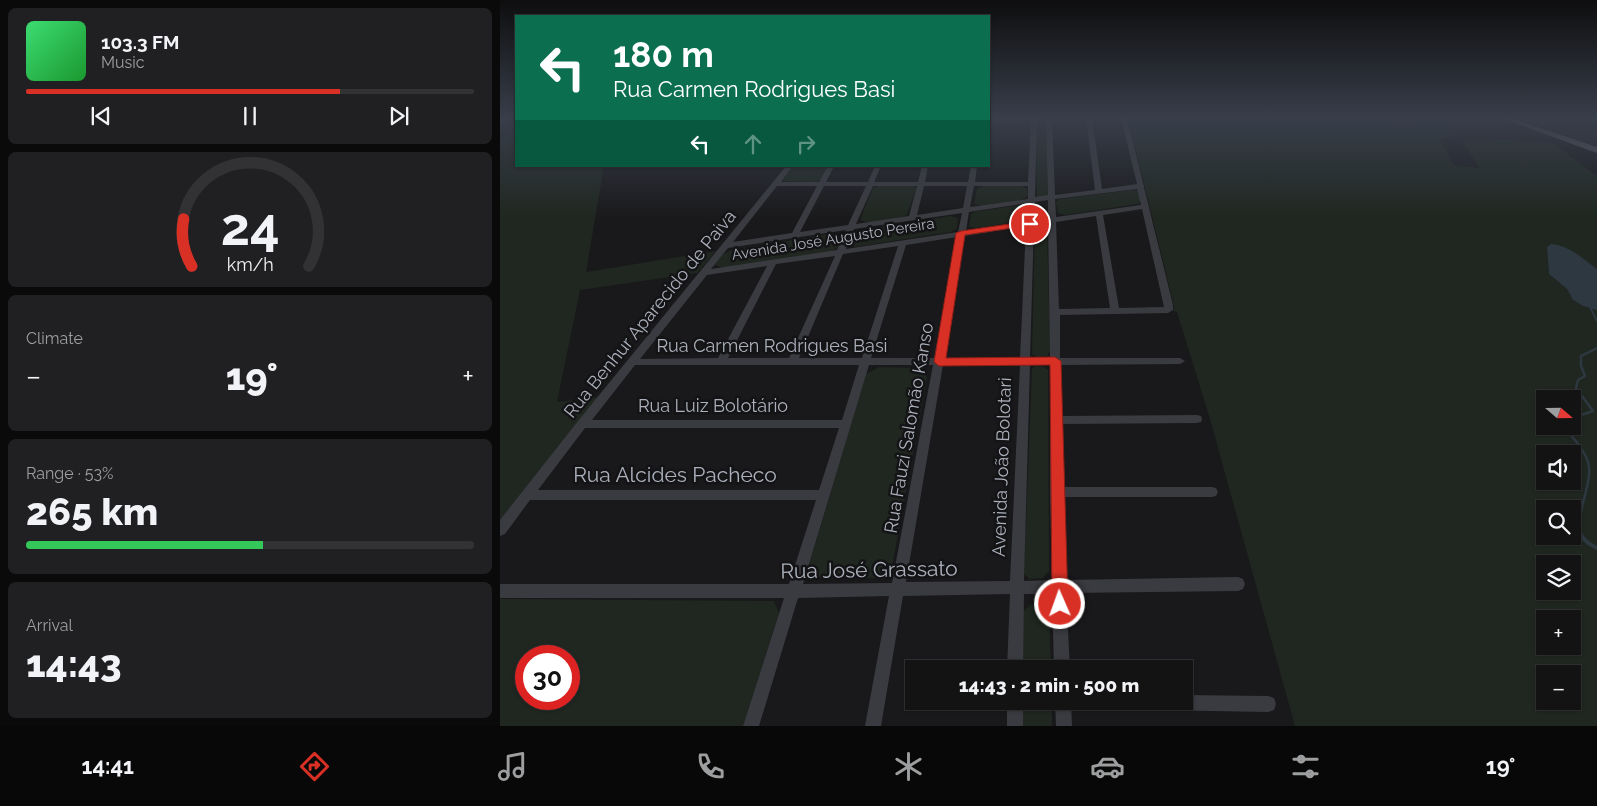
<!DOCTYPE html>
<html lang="en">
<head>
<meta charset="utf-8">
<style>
  :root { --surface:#131314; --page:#202022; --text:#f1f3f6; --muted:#9d9ea0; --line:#323234; --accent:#d93025 }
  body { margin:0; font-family:Raleway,sans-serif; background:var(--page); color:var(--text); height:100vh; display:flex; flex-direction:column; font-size:19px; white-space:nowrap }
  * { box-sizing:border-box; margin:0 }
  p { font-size:16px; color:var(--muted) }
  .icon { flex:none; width:28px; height:28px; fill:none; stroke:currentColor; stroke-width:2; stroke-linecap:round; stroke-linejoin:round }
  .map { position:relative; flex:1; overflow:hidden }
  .details { display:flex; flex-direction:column; gap:8px; padding:8px; background:#0a0a0b; width:500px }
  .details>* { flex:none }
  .hud { position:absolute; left:15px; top:15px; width:475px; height:152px; border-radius:0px; box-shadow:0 1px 4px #0004,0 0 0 1px var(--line); background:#0b6e4f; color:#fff; overflow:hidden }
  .needle { width:32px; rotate:110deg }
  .buttons { position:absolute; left:1036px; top:390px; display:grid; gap:10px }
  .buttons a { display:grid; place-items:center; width:45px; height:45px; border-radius:0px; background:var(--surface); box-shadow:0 1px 4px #0004,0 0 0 1px var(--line); font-size:25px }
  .speed { position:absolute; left:15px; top:645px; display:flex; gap:10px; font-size:25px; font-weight:700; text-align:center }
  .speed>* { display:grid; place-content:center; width:65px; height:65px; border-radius:50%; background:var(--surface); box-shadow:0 1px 4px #0004,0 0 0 1px var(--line); line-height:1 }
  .speed .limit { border:8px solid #d22; background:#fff; color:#111 }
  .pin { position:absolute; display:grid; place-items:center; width:42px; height:42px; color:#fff; margin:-21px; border:2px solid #fff; border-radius:50%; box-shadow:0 1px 5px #0007 }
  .me { position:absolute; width:55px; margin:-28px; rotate:358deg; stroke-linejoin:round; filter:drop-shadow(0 0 4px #0008) }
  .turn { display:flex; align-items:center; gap:18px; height:105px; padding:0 15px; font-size:22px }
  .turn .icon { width:65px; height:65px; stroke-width:2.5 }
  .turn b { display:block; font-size:35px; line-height:42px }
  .lanes { display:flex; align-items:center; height:48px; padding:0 15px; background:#0003; justify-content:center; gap:25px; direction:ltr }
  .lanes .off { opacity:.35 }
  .big { font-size:38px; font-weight:800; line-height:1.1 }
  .details .tile { flex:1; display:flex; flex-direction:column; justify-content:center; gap:8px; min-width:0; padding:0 18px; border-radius:8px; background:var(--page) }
  .details .dial { align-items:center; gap:0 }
  .dial svg { height:130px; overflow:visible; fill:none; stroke:var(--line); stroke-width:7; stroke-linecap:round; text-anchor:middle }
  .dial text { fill:var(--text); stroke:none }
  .song { display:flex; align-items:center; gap:15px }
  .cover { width:60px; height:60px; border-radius:8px; background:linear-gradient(135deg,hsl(140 70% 55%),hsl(130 70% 35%)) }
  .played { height:5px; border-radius:2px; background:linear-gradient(90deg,var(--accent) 70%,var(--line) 70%) }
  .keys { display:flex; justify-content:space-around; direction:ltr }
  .heat { display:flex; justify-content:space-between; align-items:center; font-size:28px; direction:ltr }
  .charge { height:8px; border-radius:4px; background:linear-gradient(90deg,#34c759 53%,var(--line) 0) }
  .trip { position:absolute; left:405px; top:660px; width:288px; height:50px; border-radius:0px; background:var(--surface); box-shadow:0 1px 4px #0004,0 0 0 1px var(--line); font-weight:800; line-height:50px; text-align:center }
  .menu { display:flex; height:80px; justify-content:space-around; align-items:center; background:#080808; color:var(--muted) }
  .menu .icon { width:35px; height:35px }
  .menu .current { color:var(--accent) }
  .menu b { font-size:22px; color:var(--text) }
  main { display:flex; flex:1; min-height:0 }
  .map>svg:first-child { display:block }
  .built { fill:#252528 }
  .green { fill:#1f2720; fill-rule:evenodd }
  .water { fill:#2e3840 }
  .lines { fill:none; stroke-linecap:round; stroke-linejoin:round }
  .stream-far2 { stroke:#2e3840; stroke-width:2 }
  .stream-far1 { stroke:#2e3840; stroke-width:2.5 }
  .stream { stroke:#2e3840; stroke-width:4 }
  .minor { fill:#3a3b40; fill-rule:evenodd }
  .major { fill:#565860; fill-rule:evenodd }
  .route { fill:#d93025; stroke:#8d1f18 }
  .labels { text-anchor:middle; stroke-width:5; stroke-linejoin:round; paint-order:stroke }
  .far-street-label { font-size:15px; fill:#abb0bb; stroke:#141416 }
  .street-label { font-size:18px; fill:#abb0bb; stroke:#141416 }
  .near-street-label { font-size:21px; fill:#abb0bb; stroke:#141416 }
</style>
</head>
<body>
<main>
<section class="details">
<div class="tile">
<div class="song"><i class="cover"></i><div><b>103.3 FM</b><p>Music</p></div></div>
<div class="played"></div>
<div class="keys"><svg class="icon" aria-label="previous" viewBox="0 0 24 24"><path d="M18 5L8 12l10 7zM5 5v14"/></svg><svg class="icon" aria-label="pause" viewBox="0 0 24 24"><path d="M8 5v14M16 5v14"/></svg><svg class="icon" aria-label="next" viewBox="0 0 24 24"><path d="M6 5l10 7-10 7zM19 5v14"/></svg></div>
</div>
<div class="tile dial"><svg viewBox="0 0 100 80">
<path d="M14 69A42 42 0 1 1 86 69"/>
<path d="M14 69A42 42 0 0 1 9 40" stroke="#d93025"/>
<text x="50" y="56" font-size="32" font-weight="700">24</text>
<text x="50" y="72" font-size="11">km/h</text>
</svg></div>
<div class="tile"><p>Climate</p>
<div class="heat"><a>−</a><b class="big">19°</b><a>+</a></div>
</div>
<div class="tile"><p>Range · 53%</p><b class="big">265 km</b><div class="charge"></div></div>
<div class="tile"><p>Arrival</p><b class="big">14:43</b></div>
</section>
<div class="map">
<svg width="1097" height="726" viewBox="0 0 1097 726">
  <rect width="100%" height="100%" fill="#19191b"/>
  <path class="built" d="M 1014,118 L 1097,118 L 1097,147 L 1030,122 Z"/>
  <g class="green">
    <path d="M 628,118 L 854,118 L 857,121 L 913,125 L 916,118 L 946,121 L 957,135 L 940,140 L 954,165 L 979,168 L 962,140 L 972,138 L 1053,143 L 1097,176 L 1097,269 L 1081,258 L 1047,247 L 1049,274 L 1067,289 L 1073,300 L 1083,306 L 1097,310 L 1097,726 L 795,726 L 710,419 L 677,312 L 673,311 L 674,306 ZM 1045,399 L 1072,399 L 1072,426 L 1045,426 ZM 1045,454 L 1072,454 L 1072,481 L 1045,481 ZM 1045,509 L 1072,509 L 1072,536 L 1045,536 ZM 1045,564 L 1072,564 L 1072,591 L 1045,591 ZM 1045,619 L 1072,619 L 1072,646 L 1045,646 ZM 1045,674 L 1072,674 L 1072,701 L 1045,701 Z"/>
    <path d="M 536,122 L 546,122 L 548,195 L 538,198 L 537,197 Z"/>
    <path d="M 16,131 L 16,166 L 104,166 L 86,272 L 216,251 L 197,273 L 80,290 L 57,402 L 99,397 L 0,523 L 0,138 Z"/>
    <path d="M 293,166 L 328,166 L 320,180 L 315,182 L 283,181 Z"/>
    <path d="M 520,185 L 527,189 L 528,196 C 518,204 487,208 474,204 L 477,189 L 483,186 Z"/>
    <path d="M 379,186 L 413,186 L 416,188 L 407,215 C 395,221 373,226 360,220 L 373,188 Z"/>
    <path d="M 632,190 L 639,191 L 641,201 L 637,204 L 565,215 L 558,213 L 556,202 L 561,199 Z"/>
    <path d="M 519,205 L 526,208 L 526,219 L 521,221 L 476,228 L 469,227 L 471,214 L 475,212 Z"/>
    <path d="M 450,216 L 458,218 L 457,229 L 450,232 L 355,247 L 349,245 L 352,235 L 356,231 Z"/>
    <path d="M 538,224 L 547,225 L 550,351 L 547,356 L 537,357 L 532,354 L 535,226 Z"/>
    <path d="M 337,233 L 344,236 L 339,247 L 332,251 L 225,268 L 214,265 L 223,254 L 234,249 Z"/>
    <path d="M 537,366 L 544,367 L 548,370 L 549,571 L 543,578 L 530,579 L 524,574 L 532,368 Z"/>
    <path d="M 379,367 L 419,368 L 427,377 L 392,567 L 375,578 L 315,577 L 309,565 L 366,374 Z"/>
    <path d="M 0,599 L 274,601 L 279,613 L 243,726 L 0,726 ZM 26,656 L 69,656 L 69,699 L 26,699 Z"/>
    <path d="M 530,605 L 543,605 L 549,612 L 551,669 L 522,669 L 523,612 Z"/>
    <rect x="522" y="701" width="30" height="25"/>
  </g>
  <path class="water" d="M 1051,244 C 1069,245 1083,259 1097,269 L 1097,310 L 1083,306 L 1073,300 L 1067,289 L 1049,274 L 1047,247 Z"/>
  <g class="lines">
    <path class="stream-far2" d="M 1097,309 L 1090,307 L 1097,321"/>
    <g class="stream-far1">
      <path d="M 1072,424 L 1081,415 L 1093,411 L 1076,388 L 1078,380 L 1085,376 L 1081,366 L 1081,356 L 1097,348"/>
      <path d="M 1071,426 L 1068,432 C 1097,464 1091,470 1081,511"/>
    </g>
    <path class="stream" d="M 1081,509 C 1076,530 1078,539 1097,548"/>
    <g class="minor">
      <path d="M 489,118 L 544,118 L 537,120 L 535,197 L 548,195 L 546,118 L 552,118 L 555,195 L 595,190 L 586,118 L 592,118 L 602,189 L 637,184 L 621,118 L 627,118 L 673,305 L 673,310 L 668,313 L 560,315 L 560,358 L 680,358 L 685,361 L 680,364 L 560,365 L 561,416 L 697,415 L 701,416 L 702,419 L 701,422 L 697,423 L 561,424 L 562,487 L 712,487 L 716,488 L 718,492 L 716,496 L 712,497 L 562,497 L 566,580 L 738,577 L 743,579 L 745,584 L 743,589 L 738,591 L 566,593 L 570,669 L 554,669 L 552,594 L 524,594 L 523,669 L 507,669 L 510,594 L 403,596 L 381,726 L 365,726 L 389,596 L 298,598 L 259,726 L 243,726 L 284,598 L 0,598 L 0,584 L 289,584 L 316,500 L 30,500 L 5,534 L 0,536 L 0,520 L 78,421 L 286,166 L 293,166 L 281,182 L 319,182 L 328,166 L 334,166 L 326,182 L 368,182 L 375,166 L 381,166 L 374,182 L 418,182 L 422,166 L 428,166 L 425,182 L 468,182 L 471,166 L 477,166 L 475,182 L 528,182 L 531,120 L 489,122 ZM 277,186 L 317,186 L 292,233 L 233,242 ZM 324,186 L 366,186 L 348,225 L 300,232 ZM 373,186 L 417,186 L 409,216 L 356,224 ZM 424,186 L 467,186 L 463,208 L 417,215 ZM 474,186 L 528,186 L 528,199 L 470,207 ZM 637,189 L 641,205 L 556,217 L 555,199 ZM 548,200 L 548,219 L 534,221 L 535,202 ZM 527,203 L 526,222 L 466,231 L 469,212 ZM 642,209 L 664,307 L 619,308 L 603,215 ZM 462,213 L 458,232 L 346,249 L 354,229 ZM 596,216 L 610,308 L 559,309 L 556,222 ZM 548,223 L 550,358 L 530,358 L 534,225 ZM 526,226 L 520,358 L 444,358 L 465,236 ZM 346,230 L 337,250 L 211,269 L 228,248 ZM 457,237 L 434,358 L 371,358 L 406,245 ZM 398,246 L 362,358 L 299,358 L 343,254 ZM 335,256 L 289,358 L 228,358 L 276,264 ZM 267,266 L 218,358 L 140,359 L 207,275 ZM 135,365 L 359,365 L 342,420 L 92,420 ZM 369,365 L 433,365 L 392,583 L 303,584 ZM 443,365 L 520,365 L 510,581 L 406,582 ZM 530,365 L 550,365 L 550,492 L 552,580 L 524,581 ZM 85,428 L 339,428 L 319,490 L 38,490 Z"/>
      <path d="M 684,695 L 768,696 L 774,698 L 776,704 L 774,710 L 768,712 L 602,709 L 596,707 L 594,701 L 684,701 Z"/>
      <rect x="507" y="701" width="16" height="25"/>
      <path d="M 555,701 L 571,701 L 572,726 L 556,726 Z"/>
    </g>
    <path class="major" d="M 1001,118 L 1011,118 L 1097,147 L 1097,153 Z"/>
  </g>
  <linearGradient id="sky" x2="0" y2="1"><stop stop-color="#0e0e0f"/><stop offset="0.54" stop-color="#383e4a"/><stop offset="1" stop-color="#383e4a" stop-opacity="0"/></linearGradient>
  <rect width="1097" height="219" fill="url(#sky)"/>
  <path class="route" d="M 530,221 L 533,222 L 533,225 L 465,235 L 446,358 L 555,357 L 561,361 L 568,604 L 565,610 L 560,612 L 554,610 L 552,604 L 550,365 L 439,366 L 434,362 L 456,233 L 461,231 Z"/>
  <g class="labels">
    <g class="far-street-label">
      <text transform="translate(333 239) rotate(-9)" y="5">Avenida José Augusto Pereira</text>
    </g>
    <g class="street-label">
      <text transform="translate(150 314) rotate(-51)" y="6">Rua Benhur Aparecido de Paiva</text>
      <text x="272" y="352">Rua Carmen Rodrigues Basi</text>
      <text x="213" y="412">Rua Luiz Bolotário</text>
      <text transform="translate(409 428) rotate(-80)" y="6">Rua Fauzi Salomão Kanso</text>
      <text transform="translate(502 467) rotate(-88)" y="6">Avenida João Bolotari</text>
    </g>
    <g class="near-street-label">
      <text x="175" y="482">Rua Alcides Pacheco</text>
      <text transform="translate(369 570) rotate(-1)" y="7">Rua José Grassato</text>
    </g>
  </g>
</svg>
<div class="buttons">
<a><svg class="needle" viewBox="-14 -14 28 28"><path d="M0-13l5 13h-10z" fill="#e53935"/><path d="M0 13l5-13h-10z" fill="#9d9ea0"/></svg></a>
<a><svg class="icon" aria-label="sound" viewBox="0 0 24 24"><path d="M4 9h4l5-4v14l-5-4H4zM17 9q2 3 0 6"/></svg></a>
<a><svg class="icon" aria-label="search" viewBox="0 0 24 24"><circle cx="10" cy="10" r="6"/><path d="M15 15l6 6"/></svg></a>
<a><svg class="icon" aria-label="layers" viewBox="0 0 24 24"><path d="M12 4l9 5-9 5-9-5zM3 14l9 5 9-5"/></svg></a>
<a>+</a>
<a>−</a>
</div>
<div class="speed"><div class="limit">30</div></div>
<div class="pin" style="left:530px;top:224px;background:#d93025"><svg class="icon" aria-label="arrive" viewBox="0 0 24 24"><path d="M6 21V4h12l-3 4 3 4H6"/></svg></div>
<svg class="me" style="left:560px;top:604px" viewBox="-20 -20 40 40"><circle r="17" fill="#d93025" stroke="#fff" stroke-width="3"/><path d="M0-11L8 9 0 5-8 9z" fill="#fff"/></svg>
<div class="trip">14:43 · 2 min · 500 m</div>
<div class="hud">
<div class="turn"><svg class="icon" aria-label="left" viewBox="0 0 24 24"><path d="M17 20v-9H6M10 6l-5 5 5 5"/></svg><div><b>180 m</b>Rua Carmen Rodrigues Basi</div></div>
<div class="lanes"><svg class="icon" aria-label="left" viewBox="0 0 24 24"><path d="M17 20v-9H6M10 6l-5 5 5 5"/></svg><svg class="icon off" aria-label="ahead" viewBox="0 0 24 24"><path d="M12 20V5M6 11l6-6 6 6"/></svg><svg class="icon off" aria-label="right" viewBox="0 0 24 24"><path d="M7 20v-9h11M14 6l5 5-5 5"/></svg></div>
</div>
</div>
</main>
<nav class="menu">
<b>14:41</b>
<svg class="icon current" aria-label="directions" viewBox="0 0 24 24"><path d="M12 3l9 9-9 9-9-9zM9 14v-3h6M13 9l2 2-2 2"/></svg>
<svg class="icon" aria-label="music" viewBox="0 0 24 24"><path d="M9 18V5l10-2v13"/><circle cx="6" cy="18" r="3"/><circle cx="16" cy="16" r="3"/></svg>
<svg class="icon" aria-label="phone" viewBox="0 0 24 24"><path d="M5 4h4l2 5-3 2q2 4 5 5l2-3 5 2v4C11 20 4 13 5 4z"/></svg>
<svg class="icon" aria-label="climate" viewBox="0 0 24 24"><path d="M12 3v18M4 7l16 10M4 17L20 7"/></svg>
<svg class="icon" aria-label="car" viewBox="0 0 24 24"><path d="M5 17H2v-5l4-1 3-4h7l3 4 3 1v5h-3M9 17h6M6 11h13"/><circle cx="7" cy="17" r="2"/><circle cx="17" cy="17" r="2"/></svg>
<svg class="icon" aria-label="filters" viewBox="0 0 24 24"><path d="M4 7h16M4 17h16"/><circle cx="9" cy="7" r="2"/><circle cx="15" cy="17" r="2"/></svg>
<b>19°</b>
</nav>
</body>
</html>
